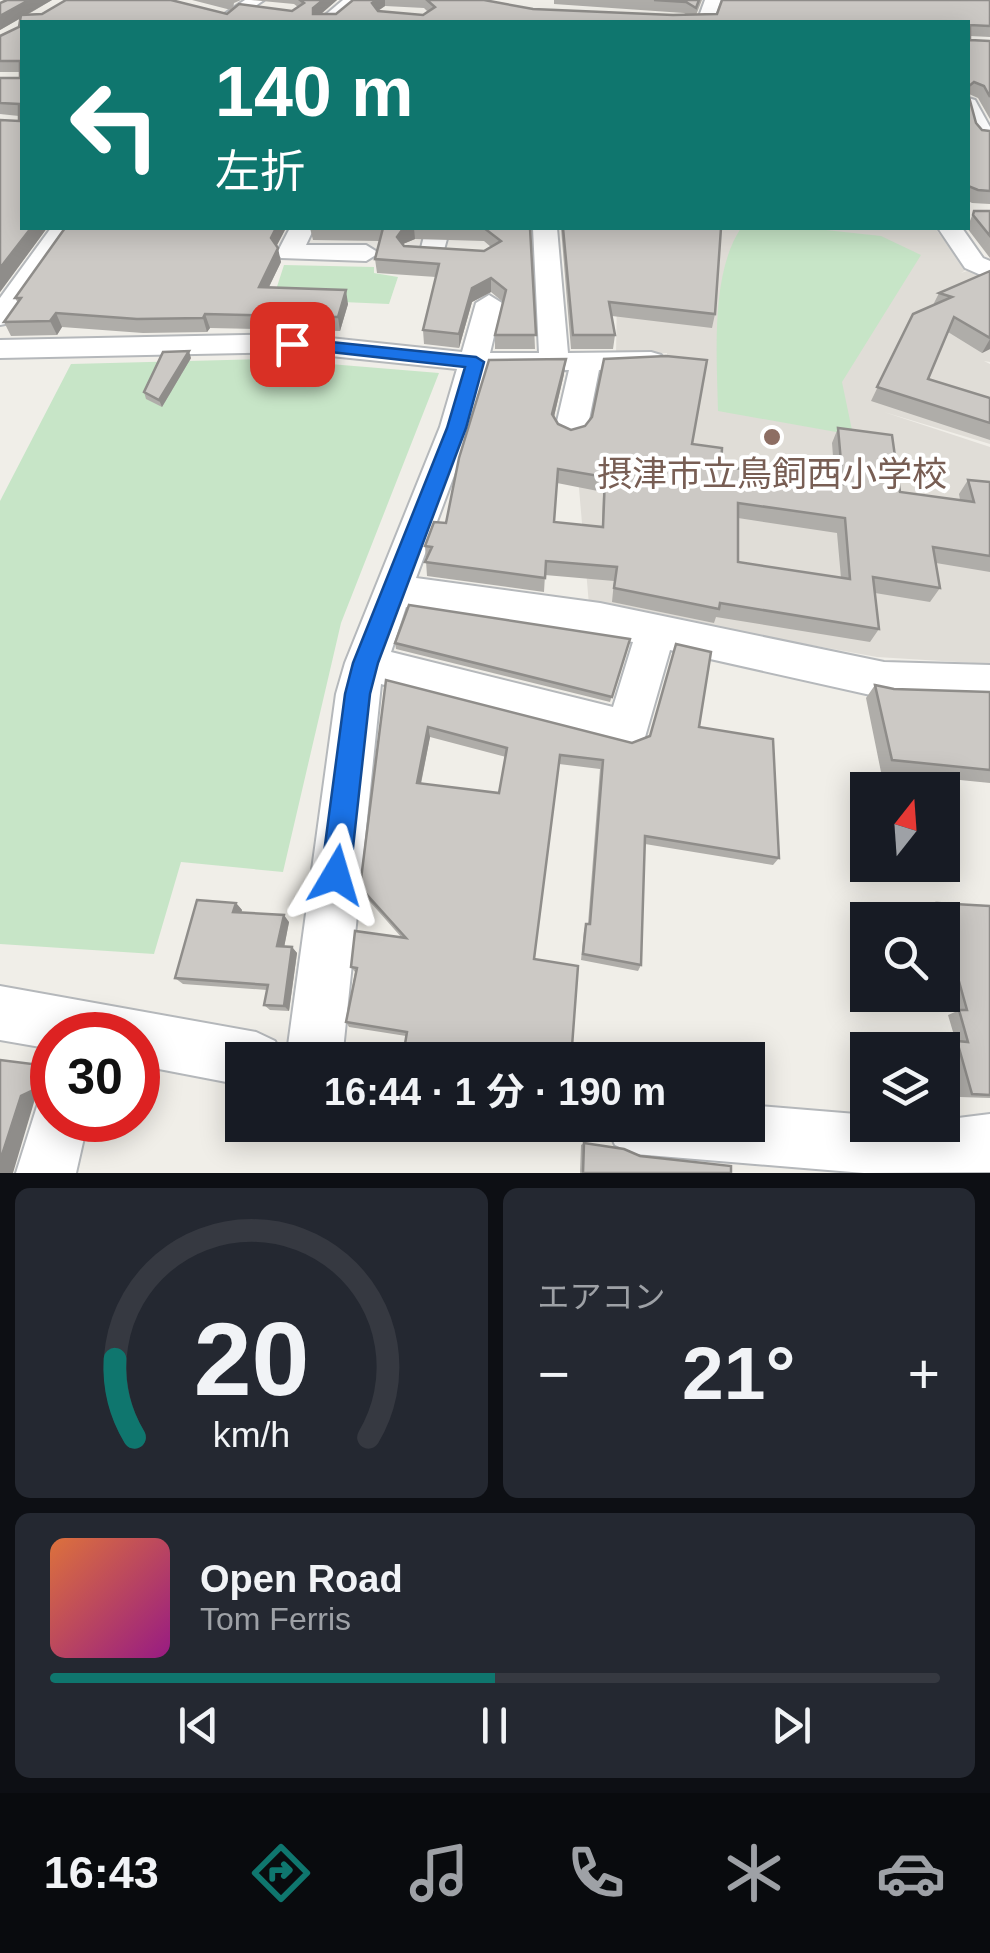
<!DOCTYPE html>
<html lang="ja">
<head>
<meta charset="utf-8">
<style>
  :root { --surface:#171b24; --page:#242831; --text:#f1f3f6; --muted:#9ea1a6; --line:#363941; --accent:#0f766e }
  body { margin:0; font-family:Arial,"Noto Sans JP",sans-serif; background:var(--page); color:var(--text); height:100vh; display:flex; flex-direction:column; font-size:38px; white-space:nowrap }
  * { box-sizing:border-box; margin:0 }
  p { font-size:32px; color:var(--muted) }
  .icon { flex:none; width:55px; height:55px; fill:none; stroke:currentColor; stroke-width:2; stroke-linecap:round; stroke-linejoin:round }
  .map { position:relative; height:1173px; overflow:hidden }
  .details { display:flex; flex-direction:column; gap:15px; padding:15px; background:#0d0f14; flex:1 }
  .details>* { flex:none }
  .banner { position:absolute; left:20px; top:20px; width:950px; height:210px; border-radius:0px; box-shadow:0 5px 25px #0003; background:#0f766e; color:#fff; overflow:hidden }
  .needle { width:65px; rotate:17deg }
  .tools { position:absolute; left:850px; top:772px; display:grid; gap:20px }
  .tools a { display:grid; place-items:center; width:110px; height:110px; border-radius:0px; background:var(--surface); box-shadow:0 5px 25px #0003; font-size:50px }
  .speed { position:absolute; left:30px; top:1012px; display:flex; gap:20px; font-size:50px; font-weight:700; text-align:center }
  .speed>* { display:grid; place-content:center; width:130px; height:130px; border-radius:50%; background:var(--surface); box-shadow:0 5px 25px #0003; line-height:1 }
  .speed .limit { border:15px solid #d22; background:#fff; color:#111 }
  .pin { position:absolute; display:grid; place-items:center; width:85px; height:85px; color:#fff; margin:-42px; border-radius:20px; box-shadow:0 5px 15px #0006 }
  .me { position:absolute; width:110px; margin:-55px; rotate:7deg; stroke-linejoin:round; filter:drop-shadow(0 0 8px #0008) }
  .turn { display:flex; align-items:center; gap:35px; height:210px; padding:0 30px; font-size:45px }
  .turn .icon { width:130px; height:130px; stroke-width:2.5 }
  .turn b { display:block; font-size:70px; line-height:85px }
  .big { font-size:75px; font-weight:700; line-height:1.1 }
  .details .tile { flex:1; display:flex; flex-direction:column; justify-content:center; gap:15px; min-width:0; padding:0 35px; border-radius:15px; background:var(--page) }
  .details .dial { align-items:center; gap:0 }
  .dial svg { height:260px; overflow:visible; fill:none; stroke:var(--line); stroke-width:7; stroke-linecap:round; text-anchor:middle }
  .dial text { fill:var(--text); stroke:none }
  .song { display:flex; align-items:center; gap:30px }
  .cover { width:120px; height:120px; border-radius:15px; background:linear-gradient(135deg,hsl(20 70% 55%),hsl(310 70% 35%)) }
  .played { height:10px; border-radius:5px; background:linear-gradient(90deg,var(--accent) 50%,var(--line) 50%) }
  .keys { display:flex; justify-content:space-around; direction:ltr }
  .heat { display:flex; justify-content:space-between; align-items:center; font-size:55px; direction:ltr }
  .details .tiles { flex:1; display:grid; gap:15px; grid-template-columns:1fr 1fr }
  .tile:last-child { grid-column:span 2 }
  .trip { position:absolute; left:225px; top:1042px; width:540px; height:100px; border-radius:0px; background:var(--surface); box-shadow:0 5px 25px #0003; font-weight:700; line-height:100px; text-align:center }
  .tabs { display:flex; height:160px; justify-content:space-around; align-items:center; background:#090b0e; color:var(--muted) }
  .tabs .icon { width:70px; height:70px }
  .tabs .selected { color:var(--accent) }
  .tabs b { font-size:45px; color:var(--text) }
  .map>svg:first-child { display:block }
  .education { fill:#e0ddd7 }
  .green { fill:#c7e5c7 }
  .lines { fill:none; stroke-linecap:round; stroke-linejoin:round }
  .minor-casing { stroke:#b5b8bb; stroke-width:4 }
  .minor { fill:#fff; fill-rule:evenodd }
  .wall { fill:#afada9; fill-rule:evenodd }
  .shaded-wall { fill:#8f8d8a }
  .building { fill:#ccc9c5; stroke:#8f8d8a; stroke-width:2.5; fill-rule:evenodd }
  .route { fill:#1a73e8; stroke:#114b97; stroke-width:2.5 }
  .education-dot { fill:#8d6e63; stroke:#fff; stroke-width:4 }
  .labels { text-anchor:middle; stroke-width:8; stroke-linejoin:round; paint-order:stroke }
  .education-label { font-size:35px; fill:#785e54; stroke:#fff }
</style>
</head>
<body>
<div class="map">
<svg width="990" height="1173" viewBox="0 0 990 1173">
  <rect width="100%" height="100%" fill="#f0eee8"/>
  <path class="education" d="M 618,228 L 935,228 L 961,263 L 969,268 L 961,273 L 973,269 L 990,278 L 990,362 L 984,361 L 990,364 L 990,444 L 884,412 L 990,447 L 990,664 L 877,657 L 589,605 L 577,465 L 672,407 L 667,353 L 616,356 Z"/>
  <g class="green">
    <path d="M 741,228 L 807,228 L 881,236 L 921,255 L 842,382 L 853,435 L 718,411 C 717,357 710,274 741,228 Z"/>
    <path d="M 284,265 L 374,267 L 374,273 L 398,277 L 389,304 L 273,299 Z"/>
    <path d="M 269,359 L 439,373 L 341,623 L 283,872 L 181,862 L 154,954 L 0,944 L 0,501 L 71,364 Z"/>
  </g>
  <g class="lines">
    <g class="minor-casing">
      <g id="minor">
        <path d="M 245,0 L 264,0 L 232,22 L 213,22 Z"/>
        <path d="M 343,0 L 361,0 L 335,22 L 317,22 Z"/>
        <path d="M 705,0 L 721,0 L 713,22 L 697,22 Z"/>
        <path d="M 968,98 L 975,100 L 990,127 L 990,140 L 977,139 C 968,126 967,114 968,98 Z"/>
        <path d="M 51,228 L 75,228 L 10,323 L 0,325 L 0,298 Z"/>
        <path d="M 290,228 L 314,228 L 306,245 L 366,245 L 379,253 L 366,261 L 281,258 L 277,253 Z"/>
        <path d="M 426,228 L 450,228 L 442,257 L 433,260 L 420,252 Z"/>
        <path d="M 533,228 L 557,228 L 568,353 L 651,352 L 661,355 L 666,361 L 661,367 L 599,370 L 587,430 L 582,437 L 571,441 L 560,437 L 555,430 L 569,370 L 486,371 L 472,427 L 416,578 L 600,603 L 884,662 L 990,665 L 990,701 L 884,698 L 670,650 L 643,744 L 628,749 L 381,684 L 342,1060 L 286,1060 L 336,694 L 345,663 L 440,427 L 457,369 L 292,352 L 0,358 L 0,340 L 292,334 L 462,352 L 476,303 L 489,295 L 502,303 L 490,353 L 539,353 ZM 406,607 L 633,642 L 613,707 L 391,652 Z"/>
        <path d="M 938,228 L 962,228 L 983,258 L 990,261 L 990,279 L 965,268 Z"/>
        <path d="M 0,986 L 256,1032 L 275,1041 L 284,1060 L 242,1060 L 242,1085 L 138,1065 L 138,1035 L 52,1035 L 52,1049 L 0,1040 Z"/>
        <path d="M 52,1094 L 52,1120 L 88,1120 L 76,1173 L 16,1173 L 39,1100 Z"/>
        <path d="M 748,1105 L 868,1115 L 868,1125 L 942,1125 L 942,1120 L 990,1114 L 990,1172 L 864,1173 L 635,1154 L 615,1145 L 606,1125 L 748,1125 Z"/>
      </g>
    </g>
    <use href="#minor" class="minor"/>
  </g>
  <g class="wall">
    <path d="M 7,0 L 52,0 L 27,15 L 227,14 L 231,10 L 192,0 L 241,0 L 234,3 L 233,9 L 292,11 L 298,7 L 294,4 L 251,0 L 337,0 L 321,14 L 336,14 L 353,0 L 484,0 L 533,9 L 673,15 L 687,15 L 684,13 L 554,4 L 554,0 L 702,0 L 696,15 L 990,0 L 990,37 L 970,36 L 970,40 L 990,41 L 990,119 L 978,98 L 969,94 L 976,123 L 982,130 L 990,131 L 990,204 L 972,203 L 968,201 L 968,22 L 22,22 L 22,228 L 47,228 L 0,292 L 0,120 L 19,121 L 19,116 L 0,114 L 0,78 L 20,78 L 20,72 L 0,72 L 0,36 L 19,27 L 21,18 L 0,30 ZM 385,6 L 424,8 L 428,12 L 423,15 L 378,11 Z"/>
    <path d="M 974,211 L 990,211 L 990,258 L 967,228 Z"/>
    <path d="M 65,228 L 286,228 L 276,246 L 281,262 L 269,287 L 348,304 L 340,331 L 210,328 L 207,332 L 143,333 L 62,327 L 57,335 L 11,336 L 4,322 L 18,303 L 15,298 Z"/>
    <path d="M 310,228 L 530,228 L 535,349 L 495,349 L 495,335 L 503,302 L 491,292 L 472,302 L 459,348 L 424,344 L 423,330 L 436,277 L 377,273 L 375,259 L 380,241 L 313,240 ZM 415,239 L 484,241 L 491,247 L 484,251 L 404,246 L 403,244 Z"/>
    <path d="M 561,228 L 713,228 L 715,314 L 712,328 L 612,316 L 615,335 L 613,349 L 571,349 Z"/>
    <path d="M 990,271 L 990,349 L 982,353 L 948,332 L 928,379 L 990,398 L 990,440 L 871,401 L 913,314 L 933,305 L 939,293 Z"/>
    <path d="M 191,358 L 162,407 L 146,399 L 144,392 Z"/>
    <path d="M 564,374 L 554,417 L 558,424 L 571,430 L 692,444 L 721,466 L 835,483 L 832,443 L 838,428 L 900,492 L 960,500 L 959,494 L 968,480 L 990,482 L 990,572 L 936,563 L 940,588 L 930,602 L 875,593 L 879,629 L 870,642 L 716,617 L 714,623 L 612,602 L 614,581 L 545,575 L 544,592 L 427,576 L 425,546 L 446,523 ZM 557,483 L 603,492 L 602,527 L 554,522 ZM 738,518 L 837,533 L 841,578 L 738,562 Z"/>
    <path d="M 630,639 L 610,702 L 396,649 L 395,643 Z"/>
    <path d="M 386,680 L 632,743 L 699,727 L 779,858 L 773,865 L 645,844 L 641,965 L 638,971 L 581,960 L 584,930 L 586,924 L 588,924 L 600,769 L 559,764 L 534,959 L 571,1060 L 478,1060 L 407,1048 L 405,1044 L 406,1036 L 349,1027 L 346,1022 L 355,972 L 351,967 L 402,938 L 363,894 L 360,887 ZM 430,737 L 506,757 L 499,793 L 421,784 Z"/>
    <path d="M 875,685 L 894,689 L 990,692 L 990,783 L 881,772 L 866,698 Z"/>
    <path d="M 236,903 L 242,910 L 241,912 L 289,922 L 284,947 L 292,947 L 297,953 L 289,1011 L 270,1010 L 264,1005 L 267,990 L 183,984 L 175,978 Z"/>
    <path d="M 937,903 L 990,906 L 990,1098 L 960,1097 L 946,1045 L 956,1042 L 948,1015 L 955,1012 L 942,965 L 942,920 L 931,920 L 928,909 Z"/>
    <path d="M 584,1143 L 640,1156 L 731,1173 L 580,1173 L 581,1145 Z"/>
  </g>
  <g class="shaded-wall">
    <path d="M 29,0 L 52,0 L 0,30 L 0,16 Z"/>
    <path d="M 323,0 L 337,0 L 315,19 L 313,8 Z"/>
    <path d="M 377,0 L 385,0 L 385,6 L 373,14 L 372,3 Z"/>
    <path d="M 31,228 L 47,228 L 0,292 L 0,268 Z"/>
    <path d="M 276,228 L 286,228 L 274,251 L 271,238 Z"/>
    <path d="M 409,228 L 414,228 L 415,239 L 403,244 L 397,237 L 402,230 Z"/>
    <path d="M 278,248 L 281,262 L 262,301 L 259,287 Z"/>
    <path d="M 491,278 L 491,292 L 472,302 L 459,348 L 459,334 L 472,288 Z"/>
    <path d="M 346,290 L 348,304 L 340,331 L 338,317 Z"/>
    <path d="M 56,313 L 62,327 L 57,335 L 50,321 Z"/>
    <path d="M 205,314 L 210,328 L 207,332 L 203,318 Z"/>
    <path d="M 990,339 L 990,349 L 982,353 Z"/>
    <path d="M 189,351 L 191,358 L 162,407 L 159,400 Z"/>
    <path d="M 566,359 L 564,374 L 551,429 L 552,414 Z"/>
    <path d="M 428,727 L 430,737 L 419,792 L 417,783 Z"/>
    <path d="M 236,903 L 242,910 L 239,919 L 233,912 Z"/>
    <path d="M 284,915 L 289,922 L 283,953 L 277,946 Z"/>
    <path d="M 292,947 L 297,953 L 289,1011 L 284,1006 Z"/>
    <path d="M 48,1066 L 52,1067 L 52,1091 L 35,1099 L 13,1173 L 0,1173 L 0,1161 L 21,1096 Z"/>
  </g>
  <g class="building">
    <path d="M 7,0 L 29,0 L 0,16 L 0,3 Z"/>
    <path d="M 66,0 L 171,0 L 227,14 L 239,4 L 292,11 L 304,3 L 300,0 L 323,0 L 313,8 L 313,14 L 336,14 L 353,0 L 377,0 L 372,3 L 378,11 L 423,15 L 435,7 L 427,0 L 484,0 L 533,9 L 673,15 L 717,14 L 722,0 L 990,0 L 990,26 L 970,25 L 970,40 L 990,41 L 990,97 L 984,86 L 974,82 L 969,86 L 969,97 L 976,123 L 982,130 L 990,131 L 990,191 L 978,190 L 968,186 L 968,22 L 22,22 L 22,228 L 31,228 L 0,268 L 0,120 L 19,121 L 19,104 L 0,103 L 0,78 L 20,78 L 20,61 L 0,61 L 0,36 L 19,27 L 21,15 L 42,14 Z"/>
    <path d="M 654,0 L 699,0 L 696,8 L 686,2 Z"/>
    <path d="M 974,211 L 990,211 L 990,236 L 973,215 Z"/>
    <path d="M 65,228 L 276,228 L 271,238 L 278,248 L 259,287 L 346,290 L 338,317 L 205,314 L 203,318 L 137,319 L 56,313 L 50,321 L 4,322 L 21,298 L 15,298 Z"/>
    <path d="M 366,228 L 409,228 L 402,230 L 397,237 L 404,246 L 484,251 L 501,241 L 484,228 L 473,228 L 530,228 L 536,335 L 495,335 L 506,290 L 491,278 L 472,288 L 459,334 L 423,330 L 439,264 L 375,259 L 383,228 Z"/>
    <path d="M 563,228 L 721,228 L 715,314 L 609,302 L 615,335 L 573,335 Z"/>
    <path d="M 990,271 L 990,338 L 954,317 L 928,379 L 990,398 L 990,423 L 877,387 L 913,314 L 952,297 L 939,293 Z"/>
    <path d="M 189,351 L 159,400 L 144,392 L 163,352 Z"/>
    <path d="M 666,356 L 707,360 L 692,444 L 722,448 L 721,466 L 843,484 L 838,428 L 892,435 L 900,492 L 974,502 L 968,480 L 990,482 L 990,556 L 933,547 L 940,588 L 873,577 L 879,629 L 720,603 L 719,609 L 614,588 L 617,567 L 546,561 L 545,578 L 425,562 L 432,547 L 425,546 L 434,522 L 446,523 L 459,458 L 489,360 L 566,359 L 552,414 L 558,424 L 571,430 L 585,426 L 592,417 L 604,359 ZM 558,469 L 605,477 L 603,527 L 554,522 ZM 738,503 L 845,518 L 850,579 L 738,562 Z"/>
    <path d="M 409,605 L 630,639 L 612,697 L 395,643 Z"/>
    <path d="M 676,644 L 711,652 L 699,727 L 773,739 L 779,858 L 645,836 L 641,965 L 583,954 L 586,924 L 590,924 L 603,760 L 560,755 L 534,959 L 578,966 L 571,1060 L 498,1060 L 405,1044 L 407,1032 L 346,1022 L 357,968 L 351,967 L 355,931 L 406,938 L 360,887 L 386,680 L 632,743 L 650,736 ZM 428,727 L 507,748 L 499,793 L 417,783 Z"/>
    <path d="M 875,685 L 894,689 L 990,692 L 990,770 L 892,760 Z"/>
    <path d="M 197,900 L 236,903 L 233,912 L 284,915 L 277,946 L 292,947 L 284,1006 L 264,1005 L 268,985 L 175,978 Z"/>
    <path d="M 937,903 L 990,906 L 990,1095 L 972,1094 L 957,1041 L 968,1042 L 959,1010 L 967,1010 Z"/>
    <path d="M 0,1060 L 48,1066 L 40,1087 L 21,1096 L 0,1161 Z"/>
    <path d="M 584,1143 L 624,1149 L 640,1156 L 731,1166 L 731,1173 L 583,1173 Z"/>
  </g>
  <path class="route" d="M 292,338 L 476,357 L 484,362 L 466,428 L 378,663 L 370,694 L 350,875 L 346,886 L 336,890 L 325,886 L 321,875 L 345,694 L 353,663 L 447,428 L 465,367 L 286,347 L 284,344 Z"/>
  <circle class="education-dot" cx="772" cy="437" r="10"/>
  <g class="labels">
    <g class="education-label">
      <text x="772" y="486">摂津市立鳥飼西小学校</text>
    </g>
  </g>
</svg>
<div class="tools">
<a><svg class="needle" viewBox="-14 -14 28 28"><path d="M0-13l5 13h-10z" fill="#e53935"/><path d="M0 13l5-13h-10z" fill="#9ea1a6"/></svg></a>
<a><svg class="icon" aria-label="search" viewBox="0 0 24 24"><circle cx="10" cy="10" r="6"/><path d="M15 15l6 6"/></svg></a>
<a><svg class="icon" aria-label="layers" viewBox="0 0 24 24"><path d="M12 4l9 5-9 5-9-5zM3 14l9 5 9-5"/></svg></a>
</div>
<div class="speed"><div class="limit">30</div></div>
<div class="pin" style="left:292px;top:344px;background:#d93025"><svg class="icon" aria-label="arrive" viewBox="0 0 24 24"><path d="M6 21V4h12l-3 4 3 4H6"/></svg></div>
<svg class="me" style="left:336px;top:875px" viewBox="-20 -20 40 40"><path d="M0-17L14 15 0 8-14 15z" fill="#1a73e8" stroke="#fff" stroke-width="4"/></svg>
<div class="trip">16:44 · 1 分 · 190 m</div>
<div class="banner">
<div class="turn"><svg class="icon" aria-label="left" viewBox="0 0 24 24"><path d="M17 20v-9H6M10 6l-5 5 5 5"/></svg><div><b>140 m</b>左折</div></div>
</div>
</div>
<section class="details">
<div class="tiles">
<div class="tile dial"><svg viewBox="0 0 100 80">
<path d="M14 69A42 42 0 1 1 86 69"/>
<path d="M14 69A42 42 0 0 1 8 45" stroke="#0f766e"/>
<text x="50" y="56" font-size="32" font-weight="700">20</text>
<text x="50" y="72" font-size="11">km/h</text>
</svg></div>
<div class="tile"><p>エアコン</p>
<div class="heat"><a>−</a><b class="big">21°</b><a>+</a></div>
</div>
<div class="tile">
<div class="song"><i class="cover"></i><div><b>Open Road</b><p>Tom Ferris</p></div></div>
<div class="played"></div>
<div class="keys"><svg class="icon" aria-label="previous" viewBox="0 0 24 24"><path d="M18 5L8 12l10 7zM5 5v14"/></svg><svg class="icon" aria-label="pause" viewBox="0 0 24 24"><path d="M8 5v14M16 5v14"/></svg><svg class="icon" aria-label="next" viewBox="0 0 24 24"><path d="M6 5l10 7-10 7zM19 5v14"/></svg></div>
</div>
</div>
</section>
<nav class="tabs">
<b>16:43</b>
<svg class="icon selected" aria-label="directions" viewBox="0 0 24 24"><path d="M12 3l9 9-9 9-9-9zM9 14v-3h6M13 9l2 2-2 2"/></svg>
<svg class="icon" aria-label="music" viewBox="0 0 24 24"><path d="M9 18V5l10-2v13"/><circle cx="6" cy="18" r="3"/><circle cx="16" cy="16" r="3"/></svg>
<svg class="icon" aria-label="phone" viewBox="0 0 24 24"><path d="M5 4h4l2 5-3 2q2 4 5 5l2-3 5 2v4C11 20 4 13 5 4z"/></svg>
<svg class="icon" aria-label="climate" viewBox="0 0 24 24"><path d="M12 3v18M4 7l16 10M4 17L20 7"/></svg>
<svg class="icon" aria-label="car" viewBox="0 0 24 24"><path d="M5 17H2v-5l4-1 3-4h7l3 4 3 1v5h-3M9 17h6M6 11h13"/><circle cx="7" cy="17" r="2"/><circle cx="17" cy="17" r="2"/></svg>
</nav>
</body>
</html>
